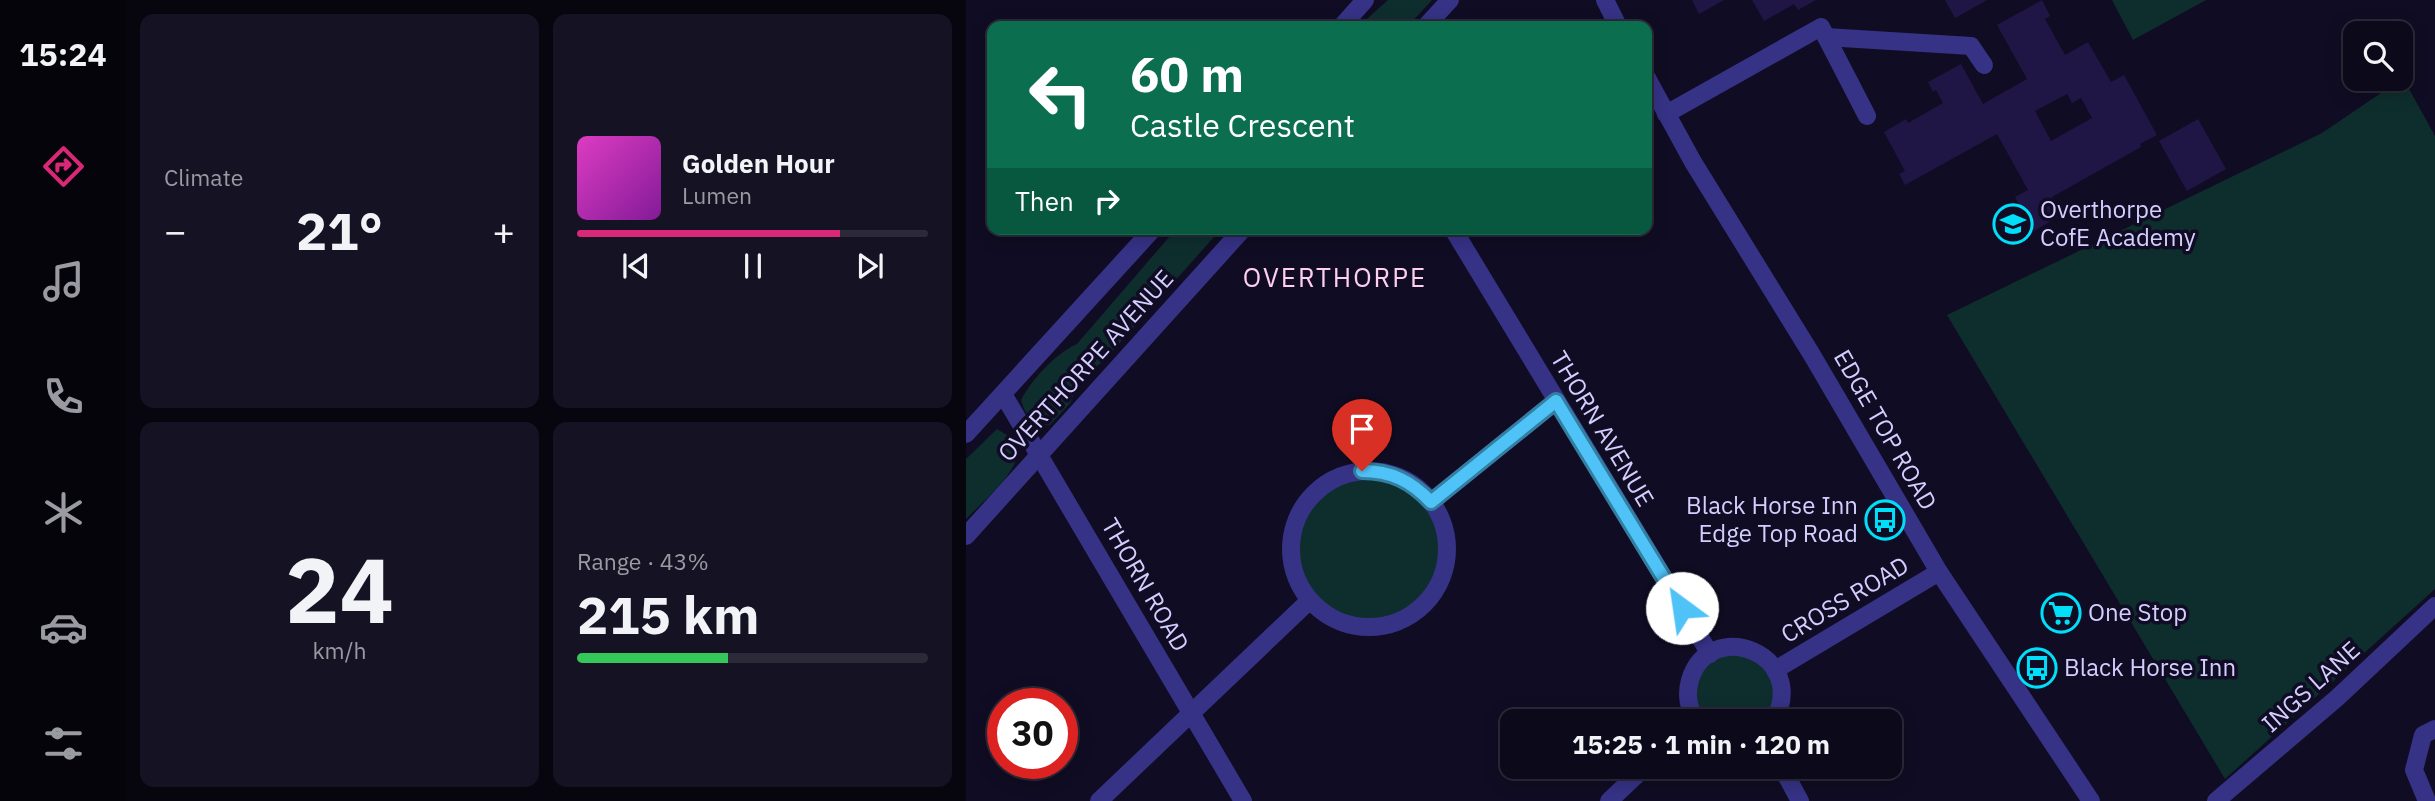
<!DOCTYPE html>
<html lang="en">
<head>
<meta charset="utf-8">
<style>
  :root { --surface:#0c091a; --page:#151223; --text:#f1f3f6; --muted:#9a9aa2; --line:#2c2a39; --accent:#db2777 }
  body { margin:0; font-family:"IBM Plex Sans",sans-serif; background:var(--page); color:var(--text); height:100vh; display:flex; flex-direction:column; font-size:26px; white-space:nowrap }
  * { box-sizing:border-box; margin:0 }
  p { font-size:23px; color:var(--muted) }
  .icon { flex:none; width:38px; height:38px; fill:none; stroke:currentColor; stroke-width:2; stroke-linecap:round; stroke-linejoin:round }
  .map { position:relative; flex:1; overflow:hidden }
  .side { display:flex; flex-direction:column; gap:14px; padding:14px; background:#07050e; width:840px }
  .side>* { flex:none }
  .guide { position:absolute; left:21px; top:21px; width:665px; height:214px; border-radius:14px; box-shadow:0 4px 18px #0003,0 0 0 2px var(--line); background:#0b6e4f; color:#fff; overflow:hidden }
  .fabs { position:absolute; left:1377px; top:21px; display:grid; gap:14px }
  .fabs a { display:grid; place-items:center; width:70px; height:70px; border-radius:14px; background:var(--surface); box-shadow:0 4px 18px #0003,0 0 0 2px var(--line); font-size:35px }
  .speed { position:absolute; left:21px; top:688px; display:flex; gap:14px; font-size:35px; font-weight:700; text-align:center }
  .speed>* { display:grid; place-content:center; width:91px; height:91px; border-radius:50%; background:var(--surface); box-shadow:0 4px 18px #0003,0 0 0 2px var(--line); line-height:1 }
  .speed .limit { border:10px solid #d22; background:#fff; color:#111 }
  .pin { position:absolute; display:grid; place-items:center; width:60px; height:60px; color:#fff; margin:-72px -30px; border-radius:50% 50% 50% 0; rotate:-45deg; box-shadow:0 0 7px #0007 }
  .pin .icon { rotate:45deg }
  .me { position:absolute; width:77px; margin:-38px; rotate:329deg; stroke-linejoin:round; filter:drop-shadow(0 0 5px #0008) }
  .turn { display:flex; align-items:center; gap:24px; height:147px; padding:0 28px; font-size:32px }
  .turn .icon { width:91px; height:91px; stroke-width:2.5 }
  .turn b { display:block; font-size:49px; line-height:60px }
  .then { display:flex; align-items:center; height:66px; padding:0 28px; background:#0003; gap:14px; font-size:26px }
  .big { font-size:52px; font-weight:800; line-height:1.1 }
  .side .tile { flex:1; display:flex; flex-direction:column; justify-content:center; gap:10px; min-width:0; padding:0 24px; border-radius:14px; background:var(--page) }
  .side .dial { align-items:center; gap:0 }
  .dial b { font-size:91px; line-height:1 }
  .song { display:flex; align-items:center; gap:21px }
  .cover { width:84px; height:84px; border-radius:10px; background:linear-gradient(135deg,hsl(310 70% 55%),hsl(290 70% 35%)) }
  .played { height:7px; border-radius:4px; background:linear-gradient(90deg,var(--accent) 75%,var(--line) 75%) }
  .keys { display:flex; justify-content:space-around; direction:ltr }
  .heat { display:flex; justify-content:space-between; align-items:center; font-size:38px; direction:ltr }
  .charge { height:10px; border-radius:5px; background:linear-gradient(90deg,#34c759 43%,var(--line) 0) }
  .side .tiles { flex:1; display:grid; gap:14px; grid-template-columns:repeat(2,1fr) }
  .trip { position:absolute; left:534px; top:709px; width:402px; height:70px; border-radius:14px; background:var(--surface); box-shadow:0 4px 18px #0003,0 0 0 2px var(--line); font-weight:800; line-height:70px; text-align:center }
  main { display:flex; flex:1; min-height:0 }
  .menu { display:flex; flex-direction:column; width:126px; justify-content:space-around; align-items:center; background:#05040a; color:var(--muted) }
  .menu .icon { width:49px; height:49px }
  .menu .current { color:var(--accent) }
  .menu b { font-size:32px; color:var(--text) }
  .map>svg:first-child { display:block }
  .green { fill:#0e2e2d }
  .building { fill:#201646; fill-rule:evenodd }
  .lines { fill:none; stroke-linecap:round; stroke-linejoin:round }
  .minor { stroke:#363286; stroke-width:18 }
  .route-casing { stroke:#337fa1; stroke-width:18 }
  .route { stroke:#4fc3f7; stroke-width:12 }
  .labels { text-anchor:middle; stroke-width:7; stroke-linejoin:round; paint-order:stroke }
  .poi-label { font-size:24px; fill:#d4ceff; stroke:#100c23; text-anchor:start }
  .street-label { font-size:24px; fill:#d4ceff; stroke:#100c23 }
  .neighbourhood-label { font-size:26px; letter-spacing:2px; fill:#ffd0ee; stroke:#100c23 }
</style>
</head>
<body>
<main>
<nav class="menu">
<b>15:24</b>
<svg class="icon current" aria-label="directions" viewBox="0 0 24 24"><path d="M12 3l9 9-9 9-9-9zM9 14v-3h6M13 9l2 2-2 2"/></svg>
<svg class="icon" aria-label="music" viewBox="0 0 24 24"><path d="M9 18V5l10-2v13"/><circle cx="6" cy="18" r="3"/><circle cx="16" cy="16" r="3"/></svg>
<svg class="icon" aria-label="phone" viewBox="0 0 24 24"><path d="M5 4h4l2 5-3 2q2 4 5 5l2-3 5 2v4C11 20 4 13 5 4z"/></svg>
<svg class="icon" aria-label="climate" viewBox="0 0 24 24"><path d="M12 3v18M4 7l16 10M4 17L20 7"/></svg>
<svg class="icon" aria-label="car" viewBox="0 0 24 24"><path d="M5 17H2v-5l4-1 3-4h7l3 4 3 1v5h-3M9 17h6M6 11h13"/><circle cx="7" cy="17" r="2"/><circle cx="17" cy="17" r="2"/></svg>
<svg class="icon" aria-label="filters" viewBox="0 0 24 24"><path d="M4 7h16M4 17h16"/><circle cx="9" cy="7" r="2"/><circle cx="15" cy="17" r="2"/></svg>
</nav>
<section class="side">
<div class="tiles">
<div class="tile"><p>Climate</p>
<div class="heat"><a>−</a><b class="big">21°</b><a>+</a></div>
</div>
<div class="tile">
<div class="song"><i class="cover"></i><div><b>Golden Hour</b><p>Lumen</p></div></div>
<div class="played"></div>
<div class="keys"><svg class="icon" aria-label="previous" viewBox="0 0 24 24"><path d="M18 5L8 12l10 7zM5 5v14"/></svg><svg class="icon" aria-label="pause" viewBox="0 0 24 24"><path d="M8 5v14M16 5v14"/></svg><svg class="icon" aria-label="next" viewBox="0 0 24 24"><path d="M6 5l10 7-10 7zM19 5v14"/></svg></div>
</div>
<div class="tile dial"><b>24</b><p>km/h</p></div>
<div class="tile"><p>Range · 43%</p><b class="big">215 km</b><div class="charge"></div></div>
</div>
</section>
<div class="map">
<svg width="1469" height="801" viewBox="0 0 1469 801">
  <rect width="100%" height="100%" fill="#100c23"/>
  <g class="green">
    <path d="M 422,0 L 466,0 L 442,26 L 393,26 Z"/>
    <path d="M 1146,0 L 1240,0 L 1167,40 Z"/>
    <path d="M 1437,78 L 1469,136 L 1469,589 L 1259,779 L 981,315 L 1356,133 Z"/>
    <path d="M 210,229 L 255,229 L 142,356 L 110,386 L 105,402 L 84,425 L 68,426 L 58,409 L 55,400 C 66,379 89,354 111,344 Z"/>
    <path d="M 31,429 L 54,443 C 52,475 21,497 0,519 L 0,459 Z"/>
    <circle cx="403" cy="549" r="78"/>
    <path d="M 763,647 L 812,674 L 808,721 L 731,721 L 725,677 Z"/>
  </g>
  <g class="building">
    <path d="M 726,0 L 758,0 L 733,14 Z"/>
    <path d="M 786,0 L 850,0 L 832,10 L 828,4 L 798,21 Z"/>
    <path d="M 979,0 L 1021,0 L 989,18 Z"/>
    <path d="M 1076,0 L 1084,16 L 1079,19 L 1099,55 L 1122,42 L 1145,82 L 1158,75 L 1191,135 L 1174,144 L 1175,147 L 1086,197 L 1096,215 L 1068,231 L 1049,197 L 1062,190 L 1031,134 L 939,185 L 933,174 L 939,171 L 918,132 L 940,119 L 942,123 L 977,103 L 970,90 L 967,92 L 962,82 L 995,64 L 1017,104 L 1061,79 L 1031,25 ZM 1101,94 L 1106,103 L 1115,98 L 1126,118 L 1085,141 L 1069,111 Z"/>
    <path d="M 1232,119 L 1260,169 L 1221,191 L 1193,141 Z"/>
  </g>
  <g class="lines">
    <g class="minor">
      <path d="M 639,0 L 652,26"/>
      <path d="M 376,26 L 399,0"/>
      <path d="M 460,26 L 484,0"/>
      <path d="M 860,37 L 1005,46 L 1018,65"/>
      <path d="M 681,78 L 727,162 L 846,355 L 973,572 L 1125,801"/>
      <path d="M 700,114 L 855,27 L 901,116"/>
      <path d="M 487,229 L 744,654"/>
      <path d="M 37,394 L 277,801"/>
      <path d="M 0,434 L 187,229"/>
      <circle cx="403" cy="549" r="78"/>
      <path d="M 465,502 L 590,401"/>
      <path d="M 0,536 L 277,229"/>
      <path d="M 809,670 L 973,572"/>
      <path d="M 731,721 C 722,709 720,694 724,680 C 743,616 844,653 808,721"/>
      <path d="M 815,766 L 834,801"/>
      <path d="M 133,801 L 344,600"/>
      <path d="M 643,801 L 680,766"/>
      <path d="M 1250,801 L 1371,698 L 1469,606"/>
      <path d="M 1461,801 L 1448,770 L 1457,735 L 1469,729"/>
    </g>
  </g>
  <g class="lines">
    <g class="route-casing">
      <path id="route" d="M 396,471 C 425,471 445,481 465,502 L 590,401 L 716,608"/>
    </g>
    <use href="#route" class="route"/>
  </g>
  <defs>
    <g id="school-ring" transform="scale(2.0125)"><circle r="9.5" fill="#100c23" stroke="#00dff9" stroke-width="1.5"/><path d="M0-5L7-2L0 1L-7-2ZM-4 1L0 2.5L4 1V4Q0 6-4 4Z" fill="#00dff9"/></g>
    <g id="bus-ring" transform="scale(2.0125)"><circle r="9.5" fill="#100c23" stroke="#00dff9" stroke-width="1.5"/><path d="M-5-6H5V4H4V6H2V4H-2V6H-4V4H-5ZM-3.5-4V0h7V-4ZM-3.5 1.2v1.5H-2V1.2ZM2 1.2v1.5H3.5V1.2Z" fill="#00dff9"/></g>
    <g id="supermarket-ring" transform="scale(2.0125)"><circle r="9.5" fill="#100c23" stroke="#00dff9" stroke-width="1.5"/><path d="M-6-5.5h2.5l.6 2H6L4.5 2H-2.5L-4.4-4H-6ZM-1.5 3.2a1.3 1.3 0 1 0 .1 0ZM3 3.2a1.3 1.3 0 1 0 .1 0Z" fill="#00dff9"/></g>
  </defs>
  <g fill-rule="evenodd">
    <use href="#school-ring" x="1047" y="224"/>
    <use href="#bus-ring" x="919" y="520"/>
    <use href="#supermarket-ring" x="1095" y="613"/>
    <use href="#bus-ring" x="1071" y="668"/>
  </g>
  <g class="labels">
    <g class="poi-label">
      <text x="1074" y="218">Overthorpe<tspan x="1074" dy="28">CofE Academy</tspan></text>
      <text x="892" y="514" text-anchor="end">Black Horse Inn<tspan x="892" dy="28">Edge Top Road</tspan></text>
      <text x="1122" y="621">One Stop</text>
      <text x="1098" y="676">Black Horse Inn</text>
    </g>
    <g class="street-label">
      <text transform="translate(120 366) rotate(-48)" y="8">OVERTHORPE AVENUE</text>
      <text transform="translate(636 429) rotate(59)" y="8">THORN AVENUE</text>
      <text transform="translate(919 430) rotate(60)" y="8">EDGE TOP ROAD</text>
      <text transform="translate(179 585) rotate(60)" y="8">THORN ROAD</text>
      <text transform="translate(879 600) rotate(-31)" y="8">CROSS ROAD</text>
      <text transform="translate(1345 687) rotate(-42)" y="8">INGS LANE</text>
    </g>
    <g class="neighbourhood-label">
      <text x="369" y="287">OVERTHORPE</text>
    </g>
  </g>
</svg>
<div class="fabs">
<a><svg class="icon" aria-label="search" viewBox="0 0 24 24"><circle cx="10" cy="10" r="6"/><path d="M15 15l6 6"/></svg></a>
</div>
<div class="speed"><div class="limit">30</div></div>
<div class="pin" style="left:396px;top:471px;background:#d93025"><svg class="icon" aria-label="arrive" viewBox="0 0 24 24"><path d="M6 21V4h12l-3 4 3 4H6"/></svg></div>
<svg class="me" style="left:716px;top:608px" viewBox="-20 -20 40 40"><circle r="19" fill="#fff"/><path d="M0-13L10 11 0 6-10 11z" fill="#4fc3f7"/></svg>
<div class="trip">15:25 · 1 min · 120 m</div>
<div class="guide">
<div class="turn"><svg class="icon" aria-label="left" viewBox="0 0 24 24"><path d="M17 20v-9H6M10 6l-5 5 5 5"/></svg><div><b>60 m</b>Castle Crescent</div></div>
<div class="then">Then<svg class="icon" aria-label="right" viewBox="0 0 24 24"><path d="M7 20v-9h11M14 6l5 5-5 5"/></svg></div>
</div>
</div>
</main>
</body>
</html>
